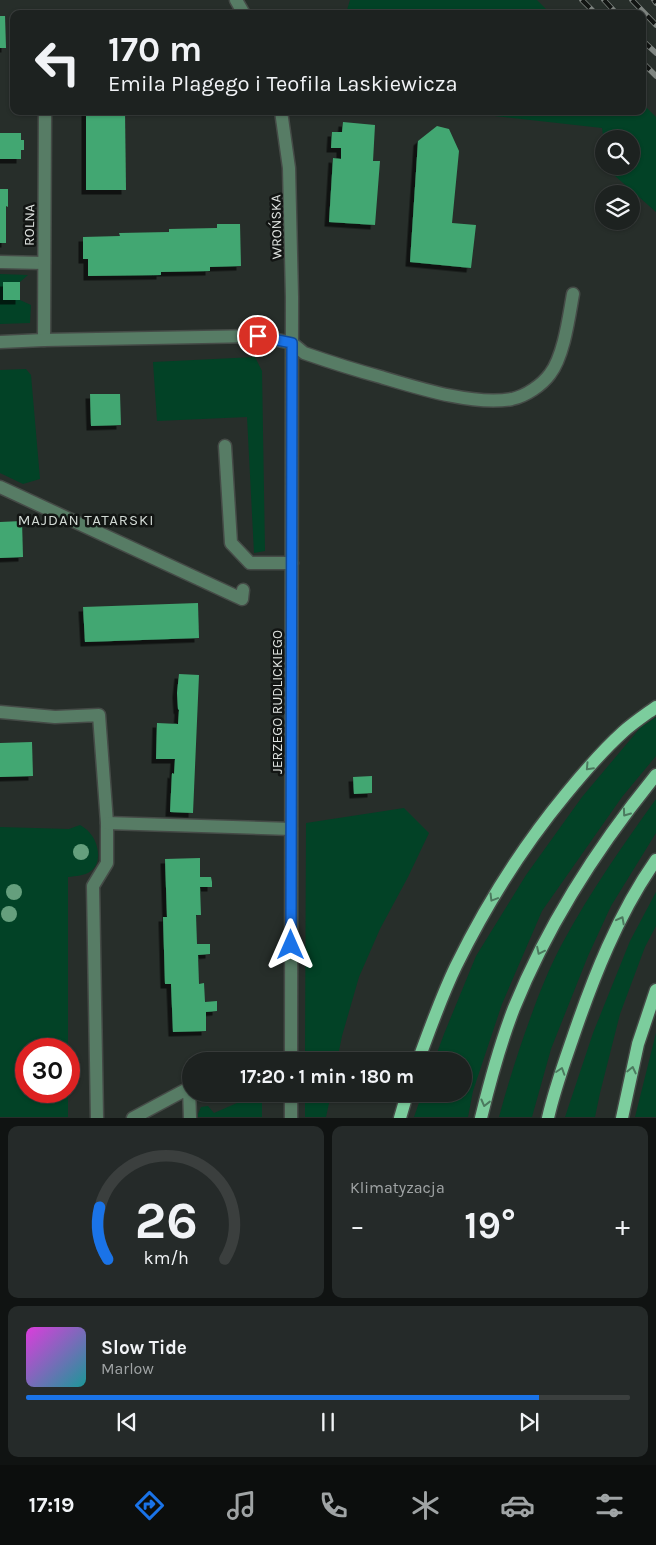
<!DOCTYPE html>
<html lang="pl">
<head>
<meta charset="utf-8">
<style>
  :root { --surface:#1d2220; --page:#252a29; --text:#f1f3f6; --muted:#a0a4a5; --line:#3b3f3e; --accent:#1a73e8 }
  body { margin:0; font-family:Karla,sans-serif; background:var(--page); color:var(--text); height:100vh; display:flex; flex-direction:column; font-size:19px; white-space:nowrap }
  * { box-sizing:border-box; margin:0 }
  p { font-size:16px; color:var(--muted) }
  .icon { flex:none; width:28px; height:28px; fill:none; stroke:currentColor; stroke-width:2; stroke-linecap:round; stroke-linejoin:round }
  .map { position:relative; height:1118px; overflow:hidden }
  .panel { display:flex; flex-direction:column; gap:8px; padding:8px; background:#101312; flex:1 }
  .panel>* { flex:none }
  .top-card { position:absolute; left:10px; top:10px; width:636px; height:105px; border-radius:10px; box-shadow:0 1px 4px #0004,0 0 0 1px var(--line); background:#1d2220; color:var(--text); overflow:hidden }
  .tools { position:absolute; left:595px; top:130px; display:grid; gap:10px }
  .tools a { display:grid; place-items:center; width:45px; height:45px; border-radius:50%; background:var(--surface); box-shadow:0 1px 4px #0004,0 0 0 1px var(--line); font-size:25px }
  .speed { position:absolute; left:15px; top:1038px; display:flex; gap:10px; font-size:25px; font-weight:700; text-align:center }
  .speed>* { display:grid; place-content:center; width:65px; height:65px; border-radius:50%; background:var(--surface); box-shadow:0 1px 4px #0004,0 0 0 1px var(--line); line-height:1 }
  .speed .limit { border:8px solid #d22; background:#fff; color:#111 }
  .pin { position:absolute; display:grid; place-items:center; width:42px; height:42px; color:#fff; margin:-21px; border:2px solid #fff; border-radius:50%; box-shadow:0 1px 5px #0007 }
  .me { position:absolute; width:55px; margin:-28px; rotate:0deg; stroke-linejoin:round; filter:drop-shadow(0 0 4px #0008) }
  .turn { display:flex; align-items:center; gap:18px; height:105px; padding:0 15px; font-size:22px }
  .turn .icon { width:65px; height:65px; stroke-width:2.5 }
  .turn b { display:block; font-size:35px; line-height:42px }
  .big { font-size:38px; font-weight:700; line-height:1.1 }
  .panel .card { flex:1; display:flex; flex-direction:column; justify-content:center; gap:8px; min-width:0; padding:0 18px; border-radius:10px; background:var(--page) }
  .panel .dial { align-items:center; gap:0 }
  .dial svg { height:130px; overflow:visible; fill:none; stroke:var(--line); stroke-width:7; stroke-linecap:round; text-anchor:middle }
  .dial text { fill:var(--text); stroke:none }
  .song { display:flex; align-items:center; gap:15px }
  .cover { width:60px; height:60px; border-radius:8px; background:linear-gradient(135deg,hsl(300 70% 55%),hsl(180 70% 35%)) }
  .played { height:5px; border-radius:2px; background:linear-gradient(90deg,var(--accent) 85%,var(--line) 85%) }
  .keys { display:flex; justify-content:space-around; direction:ltr }
  .heat { display:flex; justify-content:space-between; align-items:center; font-size:28px; direction:ltr }
  .panel .tiles { flex:1; display:grid; gap:8px; grid-template-columns:1fr 1fr }
  .card:last-child { grid-column:span 2 }
  .trip { position:absolute; left:182px; top:1052px; width:290px; height:50px; border-radius:25px; background:var(--surface); box-shadow:0 1px 4px #0004,0 0 0 1px var(--line); font-weight:700; line-height:50px; text-align:center }
  .tabs { display:flex; height:80px; justify-content:space-around; align-items:center; background:#0c0e0d; color:var(--muted) }
  .tabs .icon { width:35px; height:35px }
  .tabs .on { color:var(--accent) }
  .tabs b { font-size:22px; color:var(--text) }
  .map>svg:first-child { display:block }
  .green { fill:#024226 }
  .building { fill:#43a772; filter:url(#shadow) }
  .lines { fill:none; stroke-linecap:round; stroke-linejoin:round }
  .minor-casing { stroke:#454b47; stroke-width:15 }
  .major-casing { stroke:#454b47; stroke-width:15 }
  .minor { stroke:#577c65; stroke-width:12 }
  .major { stroke:#7ccd9d; stroke-width:12 }
  .rail-casing { stroke:#7f8581; stroke-width:5.5 }
  .rail { stroke:#121513; stroke-width:4; stroke-dasharray:11; stroke-linecap:butt }
  .tree { fill:#659f7d }
  .oneway { stroke:#4c7a5f }
  .route-casing { stroke:#114b97; stroke-width:12 }
  .route { stroke:#1a73e8; stroke-width:9 }
  .labels { text-anchor:middle; stroke-width:5; stroke-linejoin:round; paint-order:stroke }
  .street-label { font-size:14px; fill:#e0e4e1; stroke:#121513 }
  .neighbourhood-label { font-size:15px; letter-spacing:1px; fill:#d1d9d4; stroke:#121513 }
</style>
</head>
<body>
<div class="map">
<svg width="656" height="1118" viewBox="0 0 656 1118">
  <defs>
    <filter id="shadow"><feDropShadow dx="-4.5" dy="4.5" stdDeviation="0" flood-color="#0009"/></filter>
  </defs>
  <rect width="100%" height="100%" fill="#272e2a"/>
  <g class="green">
    <path d="M 350,0 L 537,0 L 551,14 L 265,14 L 263,9 L 347,10 Z"/>
    <path d="M 643,104 L 656,117 L 656,212 L 606,168 L 605,166 L 631,166 L 631,139 L 604,139 L 604,143 L 602,128 L 451,111 L 642,111 Z"/>
    <path d="M 0,274 L 28,275 L 20,282 L 3,282 L 3,300 L 20,300 L 31,305 L 30,323 L 0,324 Z"/>
    <path d="M 255,357 L 262,371 L 265,551 L 254,553 L 247,417 L 157,421 L 153,362 Z"/>
    <path d="M 26,369 L 31,375 L 40,479 L 23,484 L 0,473 L 0,370 Z"/>
    <path d="M 656,717 L 656,756 L 622,797 L 542,911 L 502,1004 L 473,1091 L 468,1117 L 414,1117 L 422,1094 L 464,1094 L 464,1061 L 434,1061 L 444,1034 L 476,956 L 526,875 L 582,797 L 640,728 Z"/>
    <path d="M 656,799 L 656,833 L 611,906 L 588,956 L 551,1049 L 532,1117 L 499,1117 C 508,1083 519,1049 531,1016 C 540,991 550,966 563,942 C 590,892 623,845 656,799 Z"/>
    <path d="M 404,808 L 429,833 L 408,877 L 380,929 L 359,977 L 342,1036 L 337,1061 L 305,1061 L 306,823 Z"/>
    <path d="M 80,825 C 83,827 87,829 89,832 C 98,841 103,862 91,871 C 84,876 76,876 68,877 L 68,1049 L 26,1049 L 26,1091 L 68,1091 L 68,1117 L 0,1117 L 0,827 L 69,829 Z"/>
    <path d="M 656,892 L 656,926 L 645,947 L 620,1014 L 600,1093 L 595,1117 L 565,1117 L 593,1033 L 630,941 Z"/>
    <path d="M 656,1033 L 656,1117 L 635,1117 Z"/>
    <path d="M 258,1094 L 262,1094 L 262,1117 L 198,1117 L 198,1114 L 201,1107 L 208,1106 L 214,1113 Z"/>
    <path d="M 305,1094 L 331,1094 L 326,1117 L 305,1117 Z"/>
  </g>
  <g class="building">
    <path d="M 0,16 L 5,16 L 6,48 L 0,48 Z"/>
    <path d="M 86,111 L 125,111 L 126,190 L 86,190 Z"/>
    <path d="M 343,122 L 375,125 L 373,161 L 380,161 L 375,225 L 329,222 L 333,158 L 341,159 L 341,148 L 331,148 L 332,132 L 342,132 Z"/>
    <path d="M 437,126 L 449,129 L 459,151 L 452,223 L 476,225 L 471,268 L 410,262 L 418,141 Z"/>
    <path d="M 0,133 L 21,133 L 21,140 L 24,140 L 24,150 L 21,150 L 21,159 L 0,159 Z"/>
    <path d="M 0,189 L 8,189 L 8,207 L 6,206 L 6,243 L 0,243 Z"/>
    <path d="M 217,224 L 240,224 L 241,266 L 210,267 L 210,271 L 161,272 L 161,275 L 88,276 L 88,259 L 83,259 L 83,237 L 120,236 L 119,233 L 169,232 L 169,229 L 217,228 Z"/>
    <rect x="3" y="282" width="17" height="18"/>
    <path d="M 90,394 L 120,394 L 121,425 L 91,426 Z"/>
    <path d="M 22,521 L 23,557 L 0,558 L 0,522 Z"/>
    <path d="M 198,603 L 199,638 L 85,642 L 83,607 Z"/>
    <path d="M 179,674 L 199,675 L 193,813 L 170,812 L 172,773 L 174,774 L 175,759 L 156,759 L 157,723 L 178,724 L 179,710 L 178,709 L 177,693 Z"/>
    <path d="M 32,742 L 33,776 L 0,777 L 0,743 Z"/>
    <path d="M 372,776 L 372,793 L 354,794 L 353,777 Z"/>
    <path d="M 200,858 L 200,877 L 211,877 L 212,882 L 212,887 L 200,887 L 201,915 L 196,915 L 197,944 L 210,944 L 210,954 L 198,955 L 199,984 L 204,983 L 205,1002 L 217,1001 L 217,1011 L 206,1012 L 206,1031 L 173,1032 L 171,984 L 165,984 L 163,917 L 167,917 L 165,859 Z"/>
  </g>
  <g class="lines">
    <g class="minor-casing">
      <g id="minor">
        <path d="M 236,0 L 244,14"/>
        <path d="M 281,111 L 289,168 L 292,297 L 291,1061"/>
        <path d="M 0,262 L 44,263"/>
        <path d="M 44,340 L 45,111"/>
        <path d="M 0,342 L 44,340 L 258,336 L 292,343 L 304,353 C 330,362 355,370 381,377 C 418,388 474,406 512,399 C 526,396 542,385 550,374 C 564,356 569,316 573,294"/>
        <path d="M 225,446 L 231,543 L 250,563 L 292,563"/>
        <path d="M 0,487 L 242,599 L 243,590"/>
        <path d="M 0,712 L 55,717 L 99,715 L 107,823 L 107,863 L 93,886 L 97,1118"/>
        <path d="M 107,823 L 291,829"/>
        <path d="M 133,1118 L 189,1088 L 190,1118"/>
        <path d="M 291,1118 L 291,1094"/>
      </g>
    </g>
    <g class="major-casing">
      <g id="major">
        <path d="M 418,1061 C 430,1029 441,997 456,966 C 486,905 523,846 566,794 C 584,772 602,751 623,732 C 633,723 645,715 656,707"/>
        <path d="M 400,1118 L 407,1094"/>
        <path d="M 481,1118 C 490,1081 500,1044 514,1008 C 548,924 599,845 656,775"/>
        <path d="M 548,1118 C 554,1091 563,1066 572,1040 C 593,978 618,914 656,860"/>
        <path d="M 622,1118 L 638,1044 L 656,990"/>
      </g>
    </g>
    <use href="#minor" class="minor"/>
    <use href="#major" class="major"/>
    <g class="rail-casing">
      <g id="rail">
        <path d="M 582,0 L 596,14"/>
        <path d="M 604,0 L 617,14"/>
        <path d="M 632,0 L 656,25"/>
        <path d="M 654,0 L 656,3"/>
        <path d="M 642,40 L 656,53"/>
        <path d="M 642,62 L 656,76"/>
      </g>
    </g>
    <use href="#rail" class="rail"/>
  </g>
  <g class="tree">
    <circle cx="81" cy="852" r="8"/>
    <circle cx="14" cy="892" r="8"/>
    <circle cx="9" cy="914" r="8"/>
  </g>
  <defs><path id="oneway-chevron" d="M-2-3.5L2.5 0L-2 3.5" fill="none" stroke-width="1.6" stroke-linecap="round" stroke-linejoin="round" transform="scale(1.25)"/></defs>
  <g class="oneway">
    <use href="#oneway-chevron" transform="translate(589 767) rotate(133)"/>
    <use href="#oneway-chevron" transform="translate(626 813) rotate(126)"/>
    <use href="#oneway-chevron" transform="translate(493 898) rotate(121)"/>
    <use href="#oneway-chevron" transform="translate(621 920) rotate(-62)"/>
    <use href="#oneway-chevron" transform="translate(540 951) rotate(116)"/>
    <use href="#oneway-chevron" transform="translate(632 1070) rotate(-77)"/>
    <use href="#oneway-chevron" transform="translate(561 1071) rotate(-72)"/>
    <use href="#oneway-chevron" transform="translate(485 1103) rotate(104)"/>
  </g>
  <g class="lines">
    <g class="route-casing">
      <path id="route" d="M 258,336 L 292,343 L 291,945"/>
    </g>
    <use href="#route" class="route"/>
  </g>
  <g class="labels">
    <g class="street-label">
      <text transform="translate(29 225) rotate(-89)" y="5">ROLNA</text>
      <text transform="translate(276 227) rotate(-91)" y="5">WROŃSKA</text>
      <text transform="translate(277 702) rotate(-90)" y="5">JERZEGO RUDLICKIEGO</text>
    </g>
    <g class="neighbourhood-label">
      <text x="86" y="525">MAJDAN TATARSKI</text>
    </g>
  </g>
</svg>
<div class="tools">
<a><svg class="icon" aria-label="search" viewBox="0 0 24 24"><circle cx="10" cy="10" r="6"/><path d="M15 15l6 6"/></svg></a>
<a><svg class="icon" aria-label="layers" viewBox="0 0 24 24"><path d="M12 4l9 5-9 5-9-5zM3 14l9 5 9-5"/></svg></a>
</div>
<div class="speed"><div class="limit">30</div></div>
<div class="pin" style="left:258px;top:336px;background:#d93025"><svg class="icon" aria-label="arrive" viewBox="0 0 24 24"><path d="M6 21V4h12l-3 4 3 4H6"/></svg></div>
<svg class="me" style="left:291px;top:945px" viewBox="-20 -20 40 40"><path d="M0-17L14 15 0 8-14 15z" fill="#1a73e8" stroke="#fff" stroke-width="4"/></svg>
<div class="trip">17:20 · 1 min · 180 m</div>
<div class="top-card">
<div class="turn"><svg class="icon" aria-label="left" viewBox="0 0 24 24"><path d="M17 20v-9H6M10 6l-5 5 5 5"/></svg><div><b>170 m</b>Emila Plagego i Teofila Laskiewicza</div></div>
</div>
</div>
<section class="panel">
<div class="tiles">
<div class="card dial"><svg viewBox="0 0 100 80">
<path d="M14 69A42 42 0 1 1 86 69"/>
<path d="M14 69A42 42 0 0 1 9 37" stroke="#1a73e8"/>
<text x="50" y="56" font-size="32" font-weight="700">26</text>
<text x="50" y="72" font-size="11">km/h</text>
</svg></div>
<div class="card"><p>Klimatyzacja</p>
<div class="heat"><a>−</a><b class="big">19°</b><a>+</a></div>
</div>
<div class="card">
<div class="song"><i class="cover"></i><div><b>Slow Tide</b><p>Marlow</p></div></div>
<div class="played"></div>
<div class="keys"><svg class="icon" aria-label="previous" viewBox="0 0 24 24"><path d="M18 5L8 12l10 7zM5 5v14"/></svg><svg class="icon" aria-label="pause" viewBox="0 0 24 24"><path d="M8 5v14M16 5v14"/></svg><svg class="icon" aria-label="next" viewBox="0 0 24 24"><path d="M6 5l10 7-10 7zM19 5v14"/></svg></div>
</div>
</div>
</section>
<nav class="tabs">
<b>17:19</b>
<svg class="icon on" aria-label="directions" viewBox="0 0 24 24"><path d="M12 3l9 9-9 9-9-9zM9 14v-3h6M13 9l2 2-2 2"/></svg>
<svg class="icon" aria-label="music" viewBox="0 0 24 24"><path d="M9 18V5l10-2v13"/><circle cx="6" cy="18" r="3"/><circle cx="16" cy="16" r="3"/></svg>
<svg class="icon" aria-label="phone" viewBox="0 0 24 24"><path d="M5 4h4l2 5-3 2q2 4 5 5l2-3 5 2v4C11 20 4 13 5 4z"/></svg>
<svg class="icon" aria-label="climate" viewBox="0 0 24 24"><path d="M12 3v18M4 7l16 10M4 17L20 7"/></svg>
<svg class="icon" aria-label="car" viewBox="0 0 24 24"><path d="M5 17H2v-5l4-1 3-4h7l3 4 3 1v5h-3M9 17h6M6 11h13"/><circle cx="7" cy="17" r="2"/><circle cx="17" cy="17" r="2"/></svg>
<svg class="icon" aria-label="filters" viewBox="0 0 24 24"><path d="M4 7h16M4 17h16"/><circle cx="9" cy="7" r="2"/><circle cx="15" cy="17" r="2"/></svg>
</nav>
</body>
</html>
